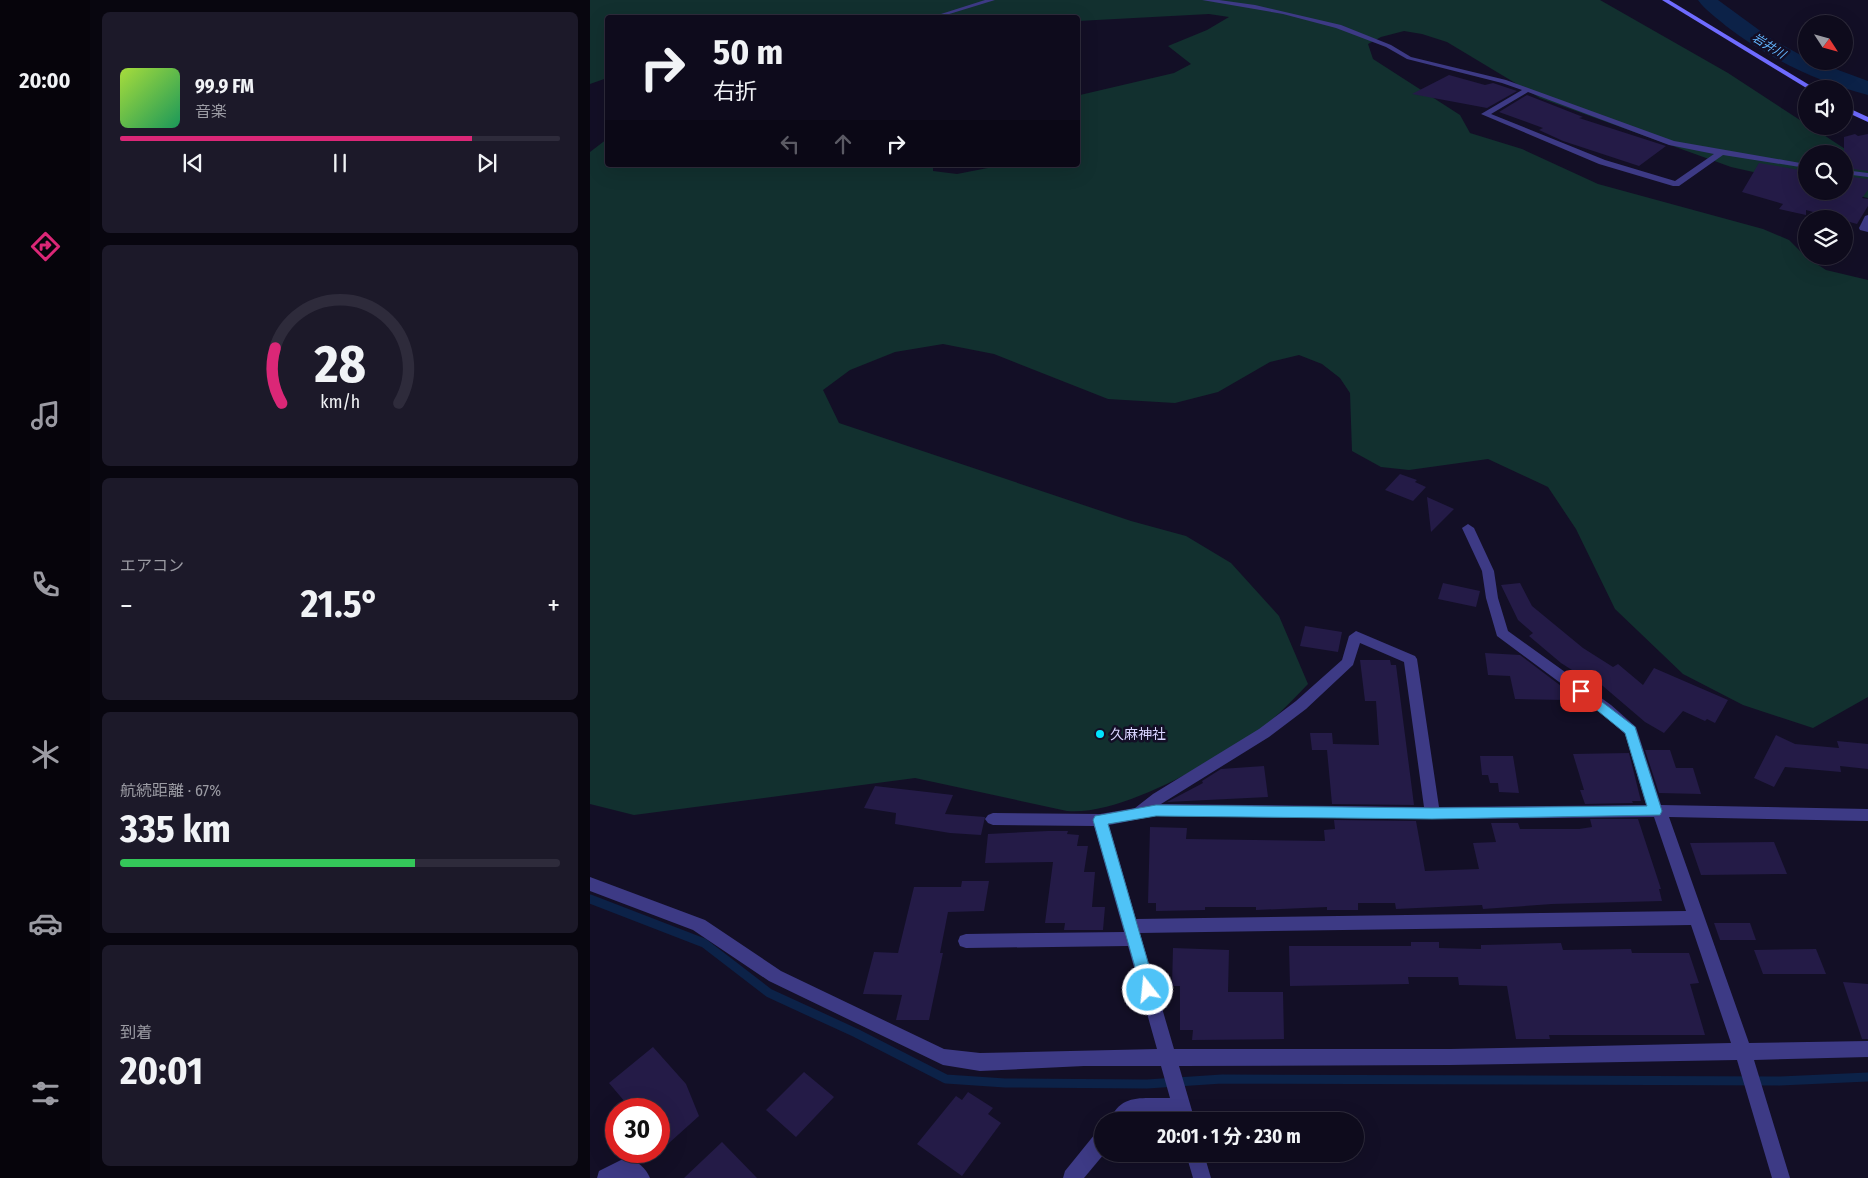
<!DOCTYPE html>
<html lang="ja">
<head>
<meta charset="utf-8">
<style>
  :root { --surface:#0e0b1c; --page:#1c1929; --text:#f1f3f6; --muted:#9b9ba3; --line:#2e2b3b; --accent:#db2777 }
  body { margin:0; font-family:"Fira Sans Condensed","Noto Sans JP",sans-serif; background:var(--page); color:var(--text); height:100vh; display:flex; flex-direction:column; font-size:19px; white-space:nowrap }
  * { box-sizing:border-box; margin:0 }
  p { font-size:16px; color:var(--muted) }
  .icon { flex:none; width:28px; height:28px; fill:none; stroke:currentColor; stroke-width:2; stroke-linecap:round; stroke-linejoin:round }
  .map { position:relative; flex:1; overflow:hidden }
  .details { display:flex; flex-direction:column; gap:12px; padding:12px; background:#08060f; width:500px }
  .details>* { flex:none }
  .hud { position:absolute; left:15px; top:15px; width:475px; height:152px; border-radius:5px; box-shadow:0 5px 20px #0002,0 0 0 1px var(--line); background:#0e0b1c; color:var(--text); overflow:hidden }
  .needle { width:32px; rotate:126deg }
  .tools { position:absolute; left:1208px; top:15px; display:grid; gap:10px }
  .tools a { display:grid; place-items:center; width:55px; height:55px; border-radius:50%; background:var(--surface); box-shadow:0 5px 20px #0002,0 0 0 1px var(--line); font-size:25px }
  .speed { position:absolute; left:15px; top:1098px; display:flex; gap:10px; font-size:25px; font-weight:700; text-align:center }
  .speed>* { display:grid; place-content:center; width:65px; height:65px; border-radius:50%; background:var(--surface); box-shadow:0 5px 20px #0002,0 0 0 1px var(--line); line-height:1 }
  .speed .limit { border:8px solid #d22; background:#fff; color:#111 }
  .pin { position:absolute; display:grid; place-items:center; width:42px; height:42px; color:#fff; margin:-21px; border-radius:10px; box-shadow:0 2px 8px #0006 }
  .me { position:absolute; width:55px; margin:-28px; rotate:344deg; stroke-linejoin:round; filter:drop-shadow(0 0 4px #0008) }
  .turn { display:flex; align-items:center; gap:18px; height:105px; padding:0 25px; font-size:22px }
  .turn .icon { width:65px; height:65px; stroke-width:2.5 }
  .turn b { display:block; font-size:35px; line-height:42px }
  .lanes { display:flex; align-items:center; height:48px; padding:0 25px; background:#0003; justify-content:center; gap:25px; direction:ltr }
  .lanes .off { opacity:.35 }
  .big { font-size:38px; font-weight:700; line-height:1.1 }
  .details .widget { flex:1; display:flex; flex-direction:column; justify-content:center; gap:8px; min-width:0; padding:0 18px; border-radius:8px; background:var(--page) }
  .details .dial { align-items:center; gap:0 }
  .dial svg { height:130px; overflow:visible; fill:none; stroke:var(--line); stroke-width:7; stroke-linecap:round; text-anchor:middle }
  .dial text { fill:var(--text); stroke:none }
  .song { display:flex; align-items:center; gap:15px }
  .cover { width:60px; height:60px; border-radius:8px; background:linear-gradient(135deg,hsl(80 70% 55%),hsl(150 70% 35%)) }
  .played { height:5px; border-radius:2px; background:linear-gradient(90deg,var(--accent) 80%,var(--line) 80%) }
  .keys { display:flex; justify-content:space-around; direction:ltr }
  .heat { display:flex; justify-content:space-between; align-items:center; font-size:28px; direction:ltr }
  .charge { height:8px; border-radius:4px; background:linear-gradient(90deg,#34c759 67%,var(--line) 0) }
  .trip { position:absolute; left:504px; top:1112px; width:270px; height:50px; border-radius:25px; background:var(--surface); box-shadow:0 5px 20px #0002,0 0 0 1px var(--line); font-weight:700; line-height:50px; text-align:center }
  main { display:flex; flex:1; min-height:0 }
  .dock { display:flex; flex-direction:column; width:90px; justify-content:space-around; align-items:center; background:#06040b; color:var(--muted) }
  .dock .icon { width:35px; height:35px }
  .dock .on { color:var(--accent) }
  .dock b { font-size:22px; color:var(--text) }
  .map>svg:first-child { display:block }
  .green { fill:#12302f }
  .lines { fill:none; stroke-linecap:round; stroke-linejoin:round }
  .stream { stroke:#0c2248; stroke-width:9 }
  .river { fill:#0c2248; fill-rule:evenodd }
  .building { fill:#241b47 }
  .street { fill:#3d3a85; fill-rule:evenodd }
  .secondary { fill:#6f6bff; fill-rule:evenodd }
  .route { fill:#4fc3f7; stroke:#337fa1 }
  .poi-dot { fill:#00e5ff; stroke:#130f26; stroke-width:2 }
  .labels { text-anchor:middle; stroke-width:5; stroke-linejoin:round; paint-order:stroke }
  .far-water-label { font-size:12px; font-style:italic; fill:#62b6ff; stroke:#130f26 }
  .poi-label { font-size:14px; fill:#d9d4ff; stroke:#130f26; text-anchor:start }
</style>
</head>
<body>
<main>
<nav class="dock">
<b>20:00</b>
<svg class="icon on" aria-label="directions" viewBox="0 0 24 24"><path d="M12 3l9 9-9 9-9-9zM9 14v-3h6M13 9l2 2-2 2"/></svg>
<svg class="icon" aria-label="music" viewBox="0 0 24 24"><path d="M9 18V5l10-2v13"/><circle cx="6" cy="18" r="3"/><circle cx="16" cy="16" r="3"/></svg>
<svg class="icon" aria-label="phone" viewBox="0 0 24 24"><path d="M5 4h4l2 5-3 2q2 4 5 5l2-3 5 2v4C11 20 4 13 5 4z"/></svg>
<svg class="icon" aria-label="climate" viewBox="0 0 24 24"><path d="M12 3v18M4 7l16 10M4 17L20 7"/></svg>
<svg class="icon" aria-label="car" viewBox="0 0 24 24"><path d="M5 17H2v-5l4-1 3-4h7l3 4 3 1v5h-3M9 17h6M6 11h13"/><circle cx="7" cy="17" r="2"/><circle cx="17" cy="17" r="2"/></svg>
<svg class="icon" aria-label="filters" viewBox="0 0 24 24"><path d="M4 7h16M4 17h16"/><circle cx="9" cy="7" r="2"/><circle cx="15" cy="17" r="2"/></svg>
</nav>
<section class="details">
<div class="widget">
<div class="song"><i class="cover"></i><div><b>99.9 FM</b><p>音楽</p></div></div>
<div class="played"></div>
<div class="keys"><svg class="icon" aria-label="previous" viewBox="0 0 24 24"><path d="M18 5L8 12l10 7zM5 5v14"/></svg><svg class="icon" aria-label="pause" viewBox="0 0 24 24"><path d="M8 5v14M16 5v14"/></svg><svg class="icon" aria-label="next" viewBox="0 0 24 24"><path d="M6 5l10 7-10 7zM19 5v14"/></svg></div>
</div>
<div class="widget dial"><svg viewBox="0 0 100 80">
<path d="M14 69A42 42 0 1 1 86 69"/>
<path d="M14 69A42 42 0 0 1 10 35" stroke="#db2777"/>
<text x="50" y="56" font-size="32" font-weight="700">28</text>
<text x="50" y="72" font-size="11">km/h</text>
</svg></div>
<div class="widget"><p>エアコン</p>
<div class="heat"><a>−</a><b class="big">21.5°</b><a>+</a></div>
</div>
<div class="widget"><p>航続距離 · 67%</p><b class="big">335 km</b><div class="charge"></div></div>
<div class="widget"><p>到着</p><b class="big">20:01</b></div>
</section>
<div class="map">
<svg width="1278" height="1178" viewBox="0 0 1278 1178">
  <rect width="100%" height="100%" fill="#130f26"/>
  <path class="green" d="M 0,0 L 1010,0 L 1138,73 L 1216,124 L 1216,126 L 1220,126 L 1278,164 L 1278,198 L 1247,191 L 1254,191 L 1254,154 L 1216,154 L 1216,184 L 1141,167 L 950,98 L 857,42 L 832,34 L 814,31 L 791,37 L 778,44 L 783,59 L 870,115 L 880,133 L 932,149 L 1008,184 L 1173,229 L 1199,240 L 1216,257 L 1236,270 L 1278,280 L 1278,697 L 1223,728 L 1153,705 L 1093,674 L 1025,609 L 986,529 L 958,487 L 898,459 L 819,470 L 791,467 L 762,451 L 760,393 L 750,378 L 732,364 L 709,355 L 680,362 L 628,392 L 585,403 L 518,399 L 404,354 L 353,344 L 305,352 L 260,370 L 233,390 L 249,423 L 541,521 L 596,536 L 641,563 L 689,616 L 718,684 C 699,704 679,725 655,740 C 613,767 527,816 477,811 L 325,778 L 44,815 L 0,804 L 0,152 L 17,139 L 18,165 L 343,165 L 343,171 L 367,174 L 413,165 L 488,165 L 488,111 L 490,95 L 584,73 L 601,64 L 578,46 L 617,30 L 639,17 L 619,14 L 488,21 L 488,18 L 18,18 L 17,78 L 0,84 Z"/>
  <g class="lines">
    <path class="stream" d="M 0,899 L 114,943 L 179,993 L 266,1033 L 356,1079 L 415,1083 L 557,1084 L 632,1079 L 1190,1081 L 1278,1077"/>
    <path class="river" d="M 1108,0 L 1128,0 L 1180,38 L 1216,58 L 1216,61 L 1224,61 L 1278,81 L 1278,95 C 1227,82 1178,58 1136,26 C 1127,18 1115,10 1108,0 Z"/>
  </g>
  <g class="building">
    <path d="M 859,75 L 895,85 L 903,83 L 927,91 L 897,108 L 822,94 Z"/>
    <path d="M 937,95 L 993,117 L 989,118 L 1076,146 L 1049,166 L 973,141 L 949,130 L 953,128 L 909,112 Z"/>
    <path d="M 1265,134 L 1268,136 L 1278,134 L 1278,171 L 1254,168 L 1254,137 Z"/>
    <path d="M 1169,163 L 1216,171 L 1216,191 L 1254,191 L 1254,176 L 1278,179 L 1278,190 L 1272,198 L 1278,199 L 1278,206 L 1267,224 L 1216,210 L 1216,215 L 1189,209 L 1193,204 L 1152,192 Z"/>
    <path d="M 810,474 L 827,480 L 825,482 L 836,487 L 823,501 L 795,490 Z"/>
    <path d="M 837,497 L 864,509 L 841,532 Z"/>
    <path d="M 853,583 L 890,591 L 886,607 L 848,599 Z"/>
    <path d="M 930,583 L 942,606 L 993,648 L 1023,667 L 1028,664 L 1053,685 L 1064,668 L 1138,700 L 1125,723 L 1117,719 L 1115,721 L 1093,711 L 1074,733 L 1055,722 L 1000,675 L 996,679 L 971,663 L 939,636 L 943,633 L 928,620 L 911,585 Z"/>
    <path d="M 715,626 L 752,632 L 748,652 L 710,646 Z"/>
    <path d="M 895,653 L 930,655 L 971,686 L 975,700 L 925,699 L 920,676 L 898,675 Z"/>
    <path d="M 770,660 L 800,660 L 801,665 L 806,665 L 824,805 L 742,804 L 737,750 L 722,750 L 720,733 L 742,733 L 743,744 L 789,745 L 786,701 L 775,701 Z"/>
    <path d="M 1186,735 L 1205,744 L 1249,748 L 1247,741 L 1278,744 L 1278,769 L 1250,766 L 1251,772 L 1195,767 L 1184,787 L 1164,778 Z"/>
    <path d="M 1055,750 L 1080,750 L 1086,768 L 1103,768 L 1111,794 L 1069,793 Z"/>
    <path d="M 1039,753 L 1051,801 L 1042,801 L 1043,803 L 995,804 L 990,790 L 994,790 L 983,754 Z"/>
    <path d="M 890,756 L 923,756 L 929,793 L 909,792 L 908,783 L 900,783 L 898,775 L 892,775 Z"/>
    <path d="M 674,766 L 678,797 L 577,802 L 613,783 L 612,781 L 631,769 Z"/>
    <path d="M 285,786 L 363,795 L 355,814 L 395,817 L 391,835 L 360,833 L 305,824 L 306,813 L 274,808 Z"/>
    <path d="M 1000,819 L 1048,819 L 1071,889 L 1069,889 L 1072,901 L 962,904 L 893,909 L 892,905 L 806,909 L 805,903 L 768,903 L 768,910 L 737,910 L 737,907 L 666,910 L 666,907 L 615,907 L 615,910 L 566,911 L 566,903 L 558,903 L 560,827 L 597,828 L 596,839 L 735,841 L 734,830 L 745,829 L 744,820 L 826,821 L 835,871 L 889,869 L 883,843 L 906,842 L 901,823 L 928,823 L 930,829 L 989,829 L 1002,827 Z"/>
    <path d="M 458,831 L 478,831 L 477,834 L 489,835 L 487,846 L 498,846 L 494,872 L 505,872 L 502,907 L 515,907 L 513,930 L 474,930 L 475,923 L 455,923 L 463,862 L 395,863 L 398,834 Z"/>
    <path d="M 1184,842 L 1197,874 L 1111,875 L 1100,843 Z"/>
    <path d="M 372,881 L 399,881 L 394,911 L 358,912 L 350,953 L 353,953 L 339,1020 L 306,1020 L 312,995 L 273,994 L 284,952 L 308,953 L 324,887 L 371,887 Z"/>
    <path d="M 1124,923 L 1160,923 L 1166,940 L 1130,940 Z"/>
    <path d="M 821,942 L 849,942 L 849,948 L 891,949 L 891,945 L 971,943 L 973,950 L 1041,949 L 1042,953 L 1099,953 L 1109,983 L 1100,984 L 1115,1035 L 959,1035 L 960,1039 L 926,1039 L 917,986 L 869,985 L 868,977 L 818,977 L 819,984 L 700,986 L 699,946 L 821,946 Z"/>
    <path d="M 583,948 L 639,950 L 638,992 L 693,992 L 694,1039 L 602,1040 L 603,1030 L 590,1030 L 590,986 L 582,986 Z"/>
    <path d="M 1226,949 L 1236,974 L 1173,974 L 1164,950 Z"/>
    <path d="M 1253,982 L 1278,984 L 1278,1039 L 1272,1039 Z"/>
    <path d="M 63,1047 L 96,1084 L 109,1116 L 69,1152 L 69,1109 L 41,1109 L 19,1083 Z"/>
    <path d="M 214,1072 L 244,1097 L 206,1137 L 176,1110 Z"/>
    <path d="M 378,1092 L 403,1108 L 398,1114 L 411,1123 L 372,1176 L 327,1144 L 366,1096 L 372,1100 Z"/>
    <path d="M 132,1142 L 167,1178 L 94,1178 Z"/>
  </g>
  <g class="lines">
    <g class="street">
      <path d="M 395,0 L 405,0 L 356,15 L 351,14 Z"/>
      <path d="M 612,0 L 629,0 L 665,5 L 751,25 L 801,45 L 821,57 L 916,80 L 1084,141 L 1216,164 L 1216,168 L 1133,155 L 1089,186 L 1083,186 L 1009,164 L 891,114 L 932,90 L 912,83 L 817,59 L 796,47 L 746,28 L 693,14 ZM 938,92 L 1079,145 L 1124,154 L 1085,181 L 1015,160 L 901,114 Z"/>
      <path d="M 1254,170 L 1278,173 L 1278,177 L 1254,174 Z"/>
      <path d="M 1278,215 L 1278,232 L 1270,230 L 1269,228 L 1275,216 Z"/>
      <path d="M 878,524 L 884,528 L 904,571 L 908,598 L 918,631 L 1021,705 L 1046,727 L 1071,805 L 1278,809 L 1278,821 L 1079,817 L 1159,1043 L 1278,1041 L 1278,1057 L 1164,1060 L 1200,1178 L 1182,1178 L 1147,1060 L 860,1065 L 589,1066 L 605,1121 L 587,1121 L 585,1116 L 544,1117 L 541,1121 L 520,1121 C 530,1092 555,1099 580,1098 L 571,1066 L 494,1066 L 390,1071 L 353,1065 L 179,981 L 103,930 L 0,891 L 0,877 L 115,920 L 191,971 L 354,1049 L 390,1053 L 567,1049 L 538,946 L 376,948 L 370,946 L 368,941 L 370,936 L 376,934 L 534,932 L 504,826 L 403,825 L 398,823 L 395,819 L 398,815 L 403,813 L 510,814 L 545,808 L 563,794 L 669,729 L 706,701 L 752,660 L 759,636 L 766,631 L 825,656 L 827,659 L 849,807 L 1056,805 L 1035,734 L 1011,713 L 907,636 L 896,598 L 892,571 L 872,528 ZM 770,643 L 814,662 L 834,807 L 571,804 L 679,737 L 716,709 L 763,665 ZM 566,816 L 842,819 L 1064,817 L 1096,911 L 546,919 L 519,825 ZM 1101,925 L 1141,1043 L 860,1049 L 584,1049 L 550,933 Z"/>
      <path d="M 512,1132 L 514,1154 L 494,1178 L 473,1178 L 475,1171 L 505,1134 Z"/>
      <path d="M 596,1154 L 614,1154 L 621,1178 L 603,1178 Z"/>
      <path d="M 37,1157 C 47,1161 56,1168 60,1178 L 7,1178 L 9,1171 Z"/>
    </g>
    <g class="secondary">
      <path d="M 1072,0 L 1079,0 L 1226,89 L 1218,89 Z"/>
      <path d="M 1254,106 L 1278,117 L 1278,122 L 1254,111 Z"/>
    </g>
  </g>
  <path class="route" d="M 991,686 L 1045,727 L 1072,811 L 1070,815 L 842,819 L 566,816 L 518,824 L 566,990 L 564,995 L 558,997 L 553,995 L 503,820 L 505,816 L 566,805 L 842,808 L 1057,806 L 1035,733 L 987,694 L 985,691 L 987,687 Z"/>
  <circle class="poi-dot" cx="510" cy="734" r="5"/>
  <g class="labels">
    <g class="far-water-label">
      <text transform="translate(1179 46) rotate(32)" y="4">岩井川</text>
    </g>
    <g class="poi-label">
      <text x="520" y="739">久麻神社</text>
    </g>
  </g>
</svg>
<div class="tools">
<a><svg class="needle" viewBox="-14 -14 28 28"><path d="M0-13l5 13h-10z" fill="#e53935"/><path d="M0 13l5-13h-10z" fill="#9b9ba3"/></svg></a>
<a><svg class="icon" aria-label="sound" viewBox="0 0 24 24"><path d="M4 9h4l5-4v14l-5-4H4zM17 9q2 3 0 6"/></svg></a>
<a><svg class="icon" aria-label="search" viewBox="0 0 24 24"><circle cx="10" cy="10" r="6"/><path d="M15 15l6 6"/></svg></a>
<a><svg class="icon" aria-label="layers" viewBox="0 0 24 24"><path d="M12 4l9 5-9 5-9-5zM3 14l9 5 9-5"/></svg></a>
</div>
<div class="speed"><div class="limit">30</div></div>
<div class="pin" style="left:991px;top:691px;background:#d93025"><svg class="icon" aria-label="arrive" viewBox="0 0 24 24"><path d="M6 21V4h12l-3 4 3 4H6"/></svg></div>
<svg class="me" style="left:558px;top:990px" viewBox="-20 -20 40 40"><circle r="17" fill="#4fc3f7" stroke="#fff" stroke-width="3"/><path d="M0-11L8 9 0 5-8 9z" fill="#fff"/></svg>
<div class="trip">20:01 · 1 分 · 230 m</div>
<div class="hud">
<div class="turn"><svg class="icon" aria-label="right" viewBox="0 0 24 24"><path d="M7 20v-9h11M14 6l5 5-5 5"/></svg><div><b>50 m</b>右折</div></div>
<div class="lanes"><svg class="icon off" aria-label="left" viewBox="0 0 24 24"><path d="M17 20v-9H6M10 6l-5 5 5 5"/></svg><svg class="icon off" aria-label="ahead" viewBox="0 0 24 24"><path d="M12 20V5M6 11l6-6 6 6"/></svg><svg class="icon" aria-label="right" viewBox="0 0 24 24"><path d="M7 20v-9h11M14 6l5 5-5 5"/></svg></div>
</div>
</div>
</main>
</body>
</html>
